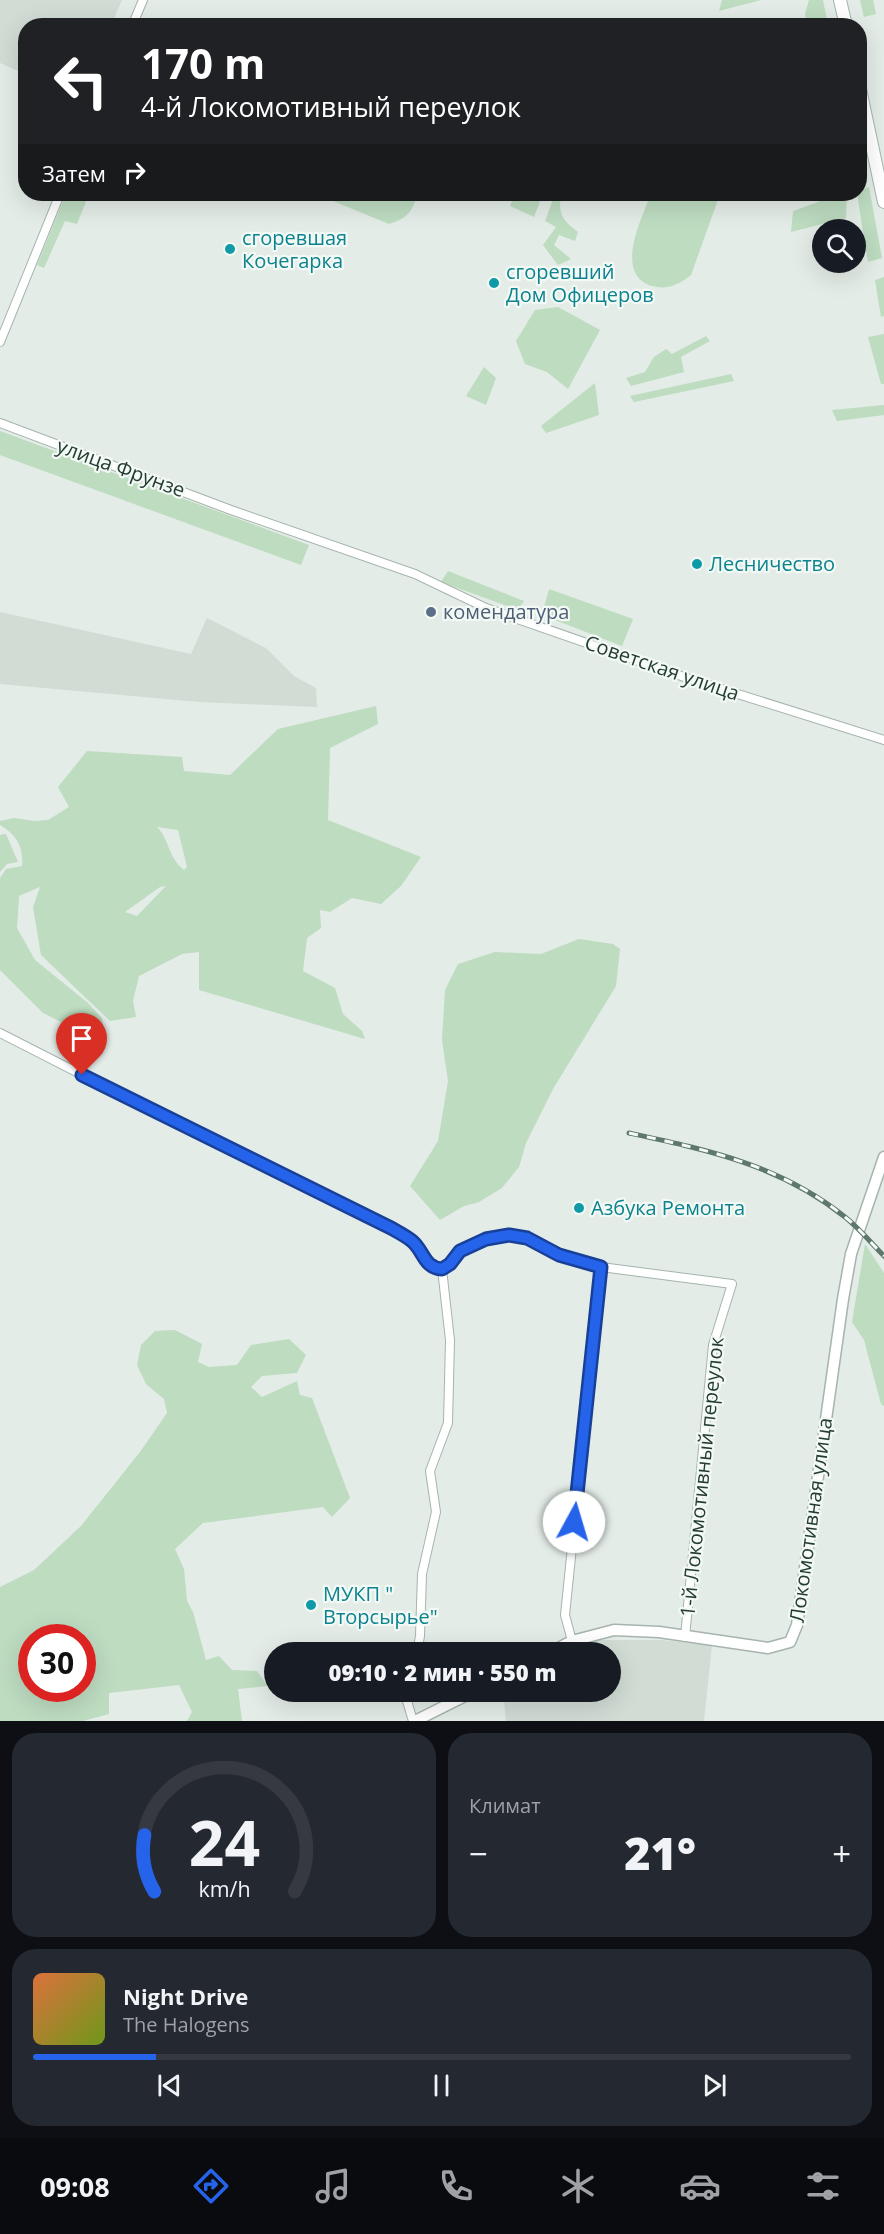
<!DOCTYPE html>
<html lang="ru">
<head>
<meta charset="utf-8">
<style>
  :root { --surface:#171b24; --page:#242831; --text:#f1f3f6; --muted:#9ea1a6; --line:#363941; --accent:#2563eb }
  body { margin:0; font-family:"Open Sans",sans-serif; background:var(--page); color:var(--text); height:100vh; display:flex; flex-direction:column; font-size:22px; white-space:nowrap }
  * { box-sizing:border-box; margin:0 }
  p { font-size:20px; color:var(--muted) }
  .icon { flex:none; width:33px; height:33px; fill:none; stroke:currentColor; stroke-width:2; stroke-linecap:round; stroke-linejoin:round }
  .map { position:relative; height:1721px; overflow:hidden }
  .details { display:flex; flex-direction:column; gap:12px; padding:12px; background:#0d0f14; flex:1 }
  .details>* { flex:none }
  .top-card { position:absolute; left:18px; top:18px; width:849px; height:183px; border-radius:24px; box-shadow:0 6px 24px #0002; background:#202124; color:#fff; overflow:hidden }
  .tools { position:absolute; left:812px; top:219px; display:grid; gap:12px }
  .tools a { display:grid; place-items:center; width:54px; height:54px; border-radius:50%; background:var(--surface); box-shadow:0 6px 24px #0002; font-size:30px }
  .speed { position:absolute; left:18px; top:1624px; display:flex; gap:12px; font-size:30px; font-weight:700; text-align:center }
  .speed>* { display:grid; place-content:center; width:78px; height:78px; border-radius:50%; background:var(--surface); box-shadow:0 6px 24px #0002; line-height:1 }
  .speed .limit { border:9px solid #d22; background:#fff; color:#111 }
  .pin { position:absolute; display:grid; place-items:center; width:51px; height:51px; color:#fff; margin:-62px -26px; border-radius:50% 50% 50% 0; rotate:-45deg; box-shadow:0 0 6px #0007 }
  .pin .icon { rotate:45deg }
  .me { position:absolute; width:66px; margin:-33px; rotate:6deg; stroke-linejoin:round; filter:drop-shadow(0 0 4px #0008) }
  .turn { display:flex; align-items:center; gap:21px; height:126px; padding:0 24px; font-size:27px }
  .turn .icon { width:78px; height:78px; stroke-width:2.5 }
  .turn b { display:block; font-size:42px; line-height:51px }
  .then { display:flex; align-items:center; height:57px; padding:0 24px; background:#0003; gap:12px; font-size:22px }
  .big { font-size:45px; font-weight:800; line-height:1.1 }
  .details .card { flex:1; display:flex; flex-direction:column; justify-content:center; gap:9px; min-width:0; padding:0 21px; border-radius:24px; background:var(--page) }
  .details .dial { align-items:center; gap:0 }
  .dial svg { height:156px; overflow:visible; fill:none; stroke:var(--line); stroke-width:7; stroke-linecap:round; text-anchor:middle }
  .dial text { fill:var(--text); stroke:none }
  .song { display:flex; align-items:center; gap:18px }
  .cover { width:72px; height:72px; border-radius:9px; background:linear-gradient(135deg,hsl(20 70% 55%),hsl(80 70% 35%)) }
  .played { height:6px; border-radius:3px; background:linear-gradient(90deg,var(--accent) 15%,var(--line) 15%) }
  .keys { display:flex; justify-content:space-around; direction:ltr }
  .heat { display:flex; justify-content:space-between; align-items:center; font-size:33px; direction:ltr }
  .details .tiles { flex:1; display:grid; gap:12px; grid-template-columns:1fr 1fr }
  .card:last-child { grid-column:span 2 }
  .trip { position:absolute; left:264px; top:1642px; width:357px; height:60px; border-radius:30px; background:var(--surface); box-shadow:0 6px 24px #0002; font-weight:800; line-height:60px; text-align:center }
  .tabs { display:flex; height:96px; justify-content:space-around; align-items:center; background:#090b0e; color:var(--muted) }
  .tabs .icon { width:42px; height:42px }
  .tabs .current { color:var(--accent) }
  .tabs b { font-size:27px; color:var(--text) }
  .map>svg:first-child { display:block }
  .built { fill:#d1dcd5 }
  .green { fill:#bddcc0; fill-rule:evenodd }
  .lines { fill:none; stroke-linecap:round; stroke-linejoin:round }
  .minor-casing { stroke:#a6b4ad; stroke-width:10 }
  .tertiary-casing { stroke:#a6b4ad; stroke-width:13 }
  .secondary-casing { stroke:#a2b7ac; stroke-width:14 }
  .minor { stroke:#fff; stroke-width:8 }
  .tertiary { stroke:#fff; stroke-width:10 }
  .secondary { stroke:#fff; stroke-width:12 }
  .rail-casing { stroke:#5e786d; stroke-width:5 }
  .rail { stroke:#f3f9f5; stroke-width:3; stroke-dasharray:9; stroke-linecap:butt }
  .route-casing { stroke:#184099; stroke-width:15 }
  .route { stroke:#2563eb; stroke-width:10 }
  .culture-dot { fill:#0f9aa8; stroke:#f3f9f5; stroke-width:2 }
  .service-dot { fill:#5c6f8a; stroke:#f3f9f5; stroke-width:2 }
  .labels { text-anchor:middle; stroke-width:4.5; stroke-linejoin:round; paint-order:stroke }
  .culture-label { font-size:20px; fill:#0d838f; stroke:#f3f9f5; text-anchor:start }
  .street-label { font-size:20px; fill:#243d32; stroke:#f3f9f5 }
  .service-label { font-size:20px; fill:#4e5e75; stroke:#f3f9f5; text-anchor:start }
</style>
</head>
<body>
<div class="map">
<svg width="884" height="1721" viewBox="0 0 884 1721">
  <rect width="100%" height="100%" fill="#e3ece7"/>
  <g class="built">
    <path d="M 0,0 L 122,0 L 111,25 L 26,26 L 25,74 L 0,63 Z"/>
    <path d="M 0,612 L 191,654 L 207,618 L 266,648 L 294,676 L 316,688 L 317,707 L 199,702 L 0,684 Z"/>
    <path d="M 581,1640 L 661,1640 L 712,1645 L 704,1721 L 506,1721 L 503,1692 L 610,1692 L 610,1653 L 559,1653 Z"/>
  </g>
  <g class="green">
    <path d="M 722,0 L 761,0 L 719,11 Z"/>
    <path d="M 809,0 L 823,0 L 828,25 L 807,25 L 805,14 Z"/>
    <path d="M 860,0 L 873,0 L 876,14 L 864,17 Z"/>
    <path d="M 869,187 L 882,258 L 868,262 L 857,194 L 860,194 L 860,190 Z"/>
    <path d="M 66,194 L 89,194 L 77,224 L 65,221 L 44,268 L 37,265 Z"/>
    <path d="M 316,194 L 418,194 C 411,212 409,218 389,224 Z"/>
    <path d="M 515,194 L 543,194 L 534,217 L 510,206 Z"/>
    <path d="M 555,194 L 561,194 C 558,214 562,220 578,232 L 575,241 L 559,235 L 554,245 L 571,259 L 558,265 L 543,245 L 556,227 L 545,221 Z"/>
    <path d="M 651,194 L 720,194 L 691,275 C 678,285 668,290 652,286 C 613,274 642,218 651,194 Z"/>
    <path d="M 832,194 L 847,194 L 846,218 L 791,232 L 793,211 L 832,197 Z"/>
    <path d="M 884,277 L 884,316 L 881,317 L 875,280 Z"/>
    <path d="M 558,307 L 600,330 L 568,389 L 547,372 L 525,364 L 516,341 L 535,310 Z"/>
    <path d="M 884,334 L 884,384 L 881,384 L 868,337 Z"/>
    <path d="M 706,336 L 710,341 L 681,357 L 684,372 L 631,386 L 626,378 L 645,372 L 654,357 L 666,349 L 672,354 Z"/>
    <path d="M 484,367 L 496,378 L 486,405 L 466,396 Z"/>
    <path d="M 731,374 L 734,381 L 634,402 L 630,396 Z"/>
    <path d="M 595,383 L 599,415 L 546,433 L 541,426 Z"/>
    <path d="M 884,405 L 884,415 L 837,421 L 832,410 Z"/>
    <path d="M 0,431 L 309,545 L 301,565 L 0,455 Z"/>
    <path d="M 448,571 L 524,601 L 518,610 L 441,582 Z"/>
    <path d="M 549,589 L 633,619 L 622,646 L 542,615 Z"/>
    <path d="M 376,706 L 378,724 L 330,748 L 328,820 L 421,857 L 401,886 L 381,904 L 352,898 L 330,912 L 320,910 L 321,928 L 307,938 L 303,971 L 335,988 L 343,1014 L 362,1031 L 365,1039 L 199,990 L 199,952 L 182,954 L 139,976 L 133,1001 L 136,1017 L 110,1021 L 41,955 L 33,907 L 40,887 L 19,896 L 17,928 L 35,960 L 88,1003 L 102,1018 L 105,1044 L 43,1013 L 0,970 L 0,878 L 6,869 L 22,866 C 24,847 16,834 0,825 L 0,821 L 14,818 L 34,821 L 48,820 L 69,807 L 58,787 L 87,751 L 182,757 L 184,771 L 230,775 L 278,729 ZM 157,827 L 178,830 L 187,867 L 184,870 C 167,856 170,840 157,827 ZM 166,886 L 137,916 L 125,912 L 160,887 Z"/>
    <path d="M 6,834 L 18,862 L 7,864 L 0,872 L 0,835 Z"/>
    <path d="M 579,939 L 613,944 L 620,949 L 616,986 L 553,1089 L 526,1143 L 519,1167 L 502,1188 L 479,1202 L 464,1206 L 440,1220 L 410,1186 L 438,1141 L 448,1081 L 442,1040 L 445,990 L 458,964 L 495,952 L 541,954 Z"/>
    <path d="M 865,1244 L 884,1273 L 884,1406 L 881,1404 L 864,1340 L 852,1322 Z"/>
    <path d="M 175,1330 L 202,1344 L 198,1362 L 209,1367 L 237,1365 L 251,1345 L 289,1339 L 306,1355 L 297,1373 L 262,1376 L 251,1387 L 262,1397 L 297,1381 L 300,1395 L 312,1398 L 350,1498 L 332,1517 L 323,1507 L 203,1523 L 175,1549 L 184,1569 L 187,1601 L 193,1612 L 206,1660 L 219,1656 L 232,1670 L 257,1671 L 268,1686 L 238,1689 L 242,1721 L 187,1721 L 192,1712 L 179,1685 L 109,1693 L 109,1714 L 83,1721 L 0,1721 L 0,1587 L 34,1570 L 81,1526 L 140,1452 L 167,1413 L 164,1399 L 146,1384 L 137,1365 L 141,1345 L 155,1331 ZM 32,1638 L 82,1638 L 82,1689 L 32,1689 Z"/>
  </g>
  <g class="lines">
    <g class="minor-casing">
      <g id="minor">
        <path d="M 132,26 L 143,0"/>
        <path d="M 0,342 L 60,194"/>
        <path d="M 0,423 L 231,510 L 415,574 L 486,608 L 687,678 L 884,740"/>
        <path d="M 0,1033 L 206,1138 L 391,1228 C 398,1232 406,1236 412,1241 C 424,1251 424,1268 442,1269 L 460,1251 L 486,1239 L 509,1235 L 527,1238 L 559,1255 L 601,1267 L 732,1284 L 713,1345 L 685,1637"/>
        <path d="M 572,1641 L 565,1615 L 601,1267"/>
        <path d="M 417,1653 L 420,1636 L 422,1574 L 436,1512 L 430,1471 L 448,1423 L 450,1340 L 442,1269"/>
        <path d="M 409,1692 L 407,1701 L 413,1721"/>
      </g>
    </g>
    <g class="tertiary-casing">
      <g id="tertiary">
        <path d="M 549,1653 L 572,1641 L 614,1630 L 659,1632 L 768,1648 L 790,1642 L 797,1625 L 843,1299 L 851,1254 L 884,1157"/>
        <path d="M 415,1721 L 473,1692"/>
      </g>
    </g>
    <g class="secondary-casing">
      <g id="secondary">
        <path d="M 840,0 L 846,26"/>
        <path d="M 860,89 L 884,202"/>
      </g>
    </g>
    <use href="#minor" class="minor"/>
    <use href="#tertiary" class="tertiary"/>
    <use href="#secondary" class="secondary"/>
    <g class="rail-casing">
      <path id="rail" d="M 629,1133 C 708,1150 780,1165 845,1217 C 859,1228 871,1243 884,1256"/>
    </g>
    <use href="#rail" class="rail"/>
  </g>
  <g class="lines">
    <g class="route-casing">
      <path id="route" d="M 82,1075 L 391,1228 C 398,1232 406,1236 412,1241 C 424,1251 424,1268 442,1269 L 450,1264 L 460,1251 L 486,1239 L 509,1235 L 527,1238 L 559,1255 L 601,1267 L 574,1522"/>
    </g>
    <use href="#route" class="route"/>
  </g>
  <g class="culture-dot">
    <circle cx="230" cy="249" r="6"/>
    <circle cx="494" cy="283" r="6"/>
    <circle cx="697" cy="564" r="6"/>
    <circle cx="579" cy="1208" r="6"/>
    <circle cx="311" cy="1605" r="6"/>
  </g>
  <circle class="service-dot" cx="431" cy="612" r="6"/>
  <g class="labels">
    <g class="culture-label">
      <text x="242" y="245">сгоревшая<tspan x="242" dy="23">Кочегарка</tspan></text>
      <text x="506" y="279">сгоревший<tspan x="506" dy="23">Дом Офицеров</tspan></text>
      <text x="709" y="571">Лесничество</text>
      <text x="591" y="1215">Азбука Ремонта</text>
      <text x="323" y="1601">МУКП "<tspan x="323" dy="23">Вторсырье"</tspan></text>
    </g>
    <g class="street-label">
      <text transform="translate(121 468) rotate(20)" y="7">улица Фрунзе</text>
      <text transform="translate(662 668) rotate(19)" y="7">Советская улица</text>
      <text transform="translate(702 1477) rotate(-84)" y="7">1-й Локомотивный переулок</text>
      <text transform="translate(811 1520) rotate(-82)" y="7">Локомотивная улица</text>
    </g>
    <g class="service-label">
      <text x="443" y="619">комендатура</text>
    </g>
  </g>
</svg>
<div class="tools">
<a><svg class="icon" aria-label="search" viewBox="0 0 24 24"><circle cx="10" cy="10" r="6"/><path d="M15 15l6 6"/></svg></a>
</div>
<div class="speed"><div class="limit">30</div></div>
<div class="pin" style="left:82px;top:1075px;background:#d93025"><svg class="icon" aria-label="arrive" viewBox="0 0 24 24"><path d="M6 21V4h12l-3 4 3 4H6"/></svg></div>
<svg class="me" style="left:574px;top:1522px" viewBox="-20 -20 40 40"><circle r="19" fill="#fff"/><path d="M0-13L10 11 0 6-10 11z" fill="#2563eb"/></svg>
<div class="trip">09:10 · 2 мин · 550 m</div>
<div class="top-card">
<div class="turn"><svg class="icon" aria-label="left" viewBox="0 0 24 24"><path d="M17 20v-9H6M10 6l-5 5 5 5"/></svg><div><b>170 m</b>4-й Локомотивный переулок</div></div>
<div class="then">Затем<svg class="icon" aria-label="right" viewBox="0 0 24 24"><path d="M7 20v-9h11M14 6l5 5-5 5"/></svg></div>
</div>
</div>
<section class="details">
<div class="tiles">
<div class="card dial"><svg viewBox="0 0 100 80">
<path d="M14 69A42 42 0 1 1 86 69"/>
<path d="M14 69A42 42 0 0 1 9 40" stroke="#2563eb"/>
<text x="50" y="56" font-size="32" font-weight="700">24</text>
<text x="50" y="72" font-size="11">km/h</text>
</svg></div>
<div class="card"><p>Климат</p>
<div class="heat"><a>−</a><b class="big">21°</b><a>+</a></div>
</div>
<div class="card">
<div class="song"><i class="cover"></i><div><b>Night Drive</b><p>The Halogens</p></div></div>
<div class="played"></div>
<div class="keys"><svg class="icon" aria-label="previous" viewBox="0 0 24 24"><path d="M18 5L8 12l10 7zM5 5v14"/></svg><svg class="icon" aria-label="pause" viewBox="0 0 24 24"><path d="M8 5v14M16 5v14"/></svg><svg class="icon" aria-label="next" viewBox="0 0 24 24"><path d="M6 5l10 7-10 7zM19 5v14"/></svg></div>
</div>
</div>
</section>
<nav class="tabs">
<b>09:08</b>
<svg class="icon current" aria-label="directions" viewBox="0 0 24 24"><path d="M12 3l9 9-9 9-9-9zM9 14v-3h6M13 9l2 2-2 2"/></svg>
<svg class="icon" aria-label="music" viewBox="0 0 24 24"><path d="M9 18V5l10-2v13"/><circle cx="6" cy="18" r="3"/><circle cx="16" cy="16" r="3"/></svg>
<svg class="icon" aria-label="phone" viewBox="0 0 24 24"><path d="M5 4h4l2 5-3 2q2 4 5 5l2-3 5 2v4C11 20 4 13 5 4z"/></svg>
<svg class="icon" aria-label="climate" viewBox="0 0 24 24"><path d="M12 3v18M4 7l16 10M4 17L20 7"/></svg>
<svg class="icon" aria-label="car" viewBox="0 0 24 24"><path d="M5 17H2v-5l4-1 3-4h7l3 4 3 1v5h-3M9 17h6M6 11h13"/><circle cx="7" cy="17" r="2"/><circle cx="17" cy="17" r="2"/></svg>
<svg class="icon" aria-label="filters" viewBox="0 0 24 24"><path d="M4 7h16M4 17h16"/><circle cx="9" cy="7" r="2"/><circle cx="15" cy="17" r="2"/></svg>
</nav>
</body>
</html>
